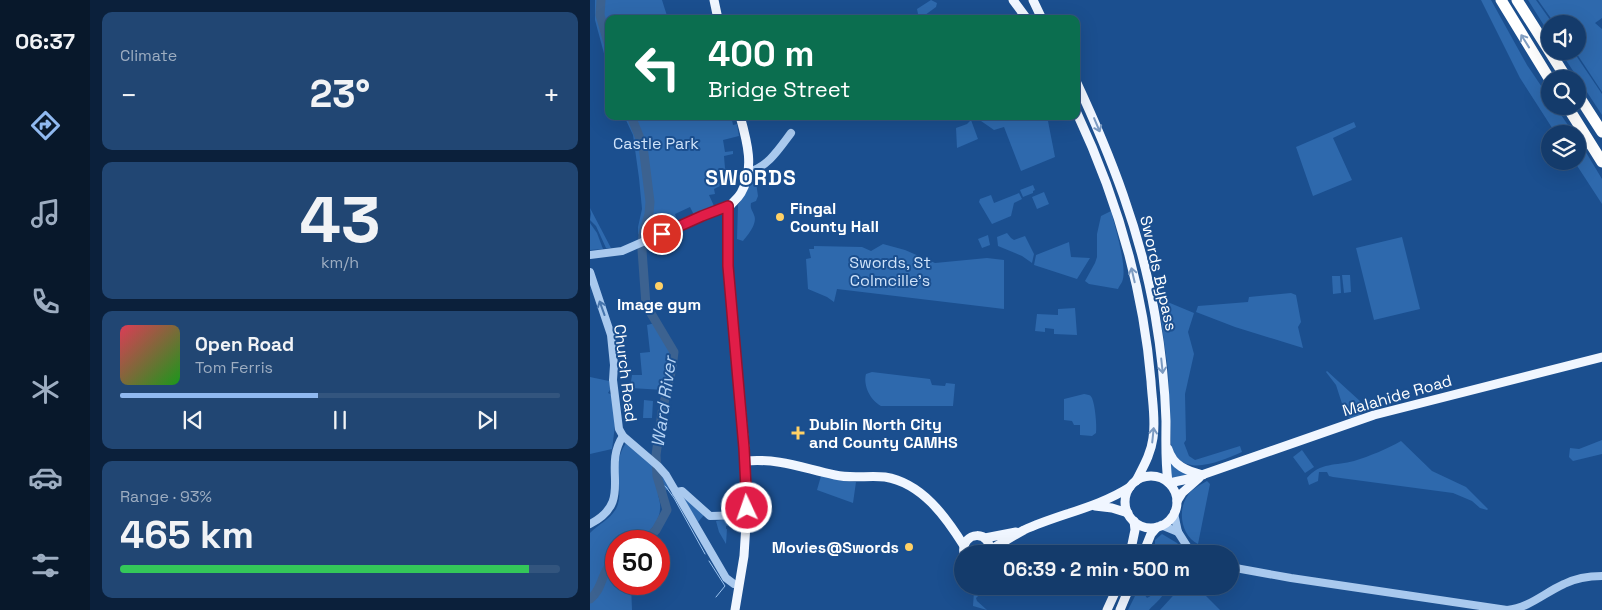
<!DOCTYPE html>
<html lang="en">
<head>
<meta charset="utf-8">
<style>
  :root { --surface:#143b6b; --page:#214673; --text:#f1f3f6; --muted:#9dadc1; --line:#33557e; --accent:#90b9f0 }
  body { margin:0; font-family:"Space Grotesk",sans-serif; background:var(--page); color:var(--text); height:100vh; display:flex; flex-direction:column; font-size:19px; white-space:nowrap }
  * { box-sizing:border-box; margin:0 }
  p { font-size:16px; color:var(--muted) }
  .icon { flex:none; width:28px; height:28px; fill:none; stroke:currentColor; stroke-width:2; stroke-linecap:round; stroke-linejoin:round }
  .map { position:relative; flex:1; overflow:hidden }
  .details { display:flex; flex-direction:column; gap:12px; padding:12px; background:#0b203b; width:500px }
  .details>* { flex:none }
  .banner { position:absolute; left:15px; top:15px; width:475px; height:105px; border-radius:10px; box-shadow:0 5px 20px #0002,0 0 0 1px var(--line); background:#0b6e4f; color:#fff; overflow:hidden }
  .tools { position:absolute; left:951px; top:15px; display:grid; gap:10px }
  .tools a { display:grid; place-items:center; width:45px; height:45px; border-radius:50%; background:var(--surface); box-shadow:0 5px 20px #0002,0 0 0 1px var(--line); font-size:25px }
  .speed { position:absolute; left:15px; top:530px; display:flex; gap:10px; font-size:25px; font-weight:700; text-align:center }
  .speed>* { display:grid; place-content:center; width:65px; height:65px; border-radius:50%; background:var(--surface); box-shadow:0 5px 20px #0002,0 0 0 1px var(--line); line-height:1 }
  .speed .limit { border:8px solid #d22; background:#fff; color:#111 }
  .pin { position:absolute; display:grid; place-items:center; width:42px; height:42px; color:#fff; margin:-21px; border:2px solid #fff; border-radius:50%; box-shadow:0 1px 5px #0007 }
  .me { position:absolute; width:55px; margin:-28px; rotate:357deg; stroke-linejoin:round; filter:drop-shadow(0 0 4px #0008) }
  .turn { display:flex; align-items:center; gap:18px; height:105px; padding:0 20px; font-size:22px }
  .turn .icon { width:65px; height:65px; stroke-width:2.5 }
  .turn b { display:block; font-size:35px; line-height:42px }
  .big { font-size:38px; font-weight:600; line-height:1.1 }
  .details .card { flex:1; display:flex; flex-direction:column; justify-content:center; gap:8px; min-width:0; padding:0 18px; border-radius:10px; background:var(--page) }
  .details .dial { align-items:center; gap:0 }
  .dial b { font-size:65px; line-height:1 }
  .song { display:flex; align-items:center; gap:15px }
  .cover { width:60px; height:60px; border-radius:8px; background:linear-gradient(135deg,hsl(350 70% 55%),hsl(120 70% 35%)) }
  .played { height:5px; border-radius:2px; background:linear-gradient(90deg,var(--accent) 45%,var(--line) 45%) }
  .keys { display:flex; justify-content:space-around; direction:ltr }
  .heat { display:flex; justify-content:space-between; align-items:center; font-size:28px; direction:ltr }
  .charge { height:8px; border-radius:4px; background:linear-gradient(90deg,#34c759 93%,var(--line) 0) }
  .trip { position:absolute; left:364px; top:545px; width:285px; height:50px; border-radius:25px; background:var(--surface); box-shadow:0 5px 20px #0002,0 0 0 1px var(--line); font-weight:600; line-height:50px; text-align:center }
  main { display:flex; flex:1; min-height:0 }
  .tab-bar { display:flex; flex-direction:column; width:90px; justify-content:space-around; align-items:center; background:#08182b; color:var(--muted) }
  .tab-bar .icon { width:35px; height:35px }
  .tab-bar .on { color:var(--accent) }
  .tab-bar b { font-size:22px; color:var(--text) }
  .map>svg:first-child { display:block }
  .green { fill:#2e69ad }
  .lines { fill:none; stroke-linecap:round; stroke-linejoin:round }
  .stream { stroke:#9cc4f0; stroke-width:1 }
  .river { stroke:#3c6290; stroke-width:9 }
  .minor { stroke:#a9c9ee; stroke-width:8 }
  .major { stroke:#f0f6ff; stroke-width:9 }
  .highway { stroke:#fff; stroke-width:11 }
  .oneway { stroke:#829ec1 }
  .oneway2 { stroke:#7b9ac1 }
  .oneway3 { stroke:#4674ac }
  .route-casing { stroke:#92132f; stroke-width:12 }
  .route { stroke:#e11d48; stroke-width:9 }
  .poi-dot { fill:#ffd166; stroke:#1b4f8f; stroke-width:2 }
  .labels { text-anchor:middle; stroke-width:4; stroke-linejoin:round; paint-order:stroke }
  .park-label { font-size:16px; fill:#cfe3fa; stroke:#1b4f8f }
  .poi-label { font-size:16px; font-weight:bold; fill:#fff; stroke:#1b4f8f; text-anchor:start }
  .street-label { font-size:16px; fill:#fff; stroke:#1b4f8f }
  .water-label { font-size:18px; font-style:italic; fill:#b5d3f5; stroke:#1b4f8f }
  .district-label { font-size:21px; font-weight:bold; letter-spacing:1px; fill:#fff; stroke:#1b4f8f }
</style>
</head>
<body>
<main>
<nav class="tab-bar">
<b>06:37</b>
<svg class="icon on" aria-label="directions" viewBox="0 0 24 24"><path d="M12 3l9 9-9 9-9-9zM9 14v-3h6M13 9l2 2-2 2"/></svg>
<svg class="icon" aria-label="music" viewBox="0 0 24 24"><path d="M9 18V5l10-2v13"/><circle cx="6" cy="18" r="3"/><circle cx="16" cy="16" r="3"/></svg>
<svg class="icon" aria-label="phone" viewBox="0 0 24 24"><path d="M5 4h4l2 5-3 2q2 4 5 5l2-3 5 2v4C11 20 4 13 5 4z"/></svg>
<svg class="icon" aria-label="climate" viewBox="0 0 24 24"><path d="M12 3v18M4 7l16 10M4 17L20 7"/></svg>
<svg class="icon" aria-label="car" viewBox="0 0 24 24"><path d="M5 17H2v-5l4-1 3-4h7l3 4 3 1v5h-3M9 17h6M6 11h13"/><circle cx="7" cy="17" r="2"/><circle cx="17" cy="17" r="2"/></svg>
<svg class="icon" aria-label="filters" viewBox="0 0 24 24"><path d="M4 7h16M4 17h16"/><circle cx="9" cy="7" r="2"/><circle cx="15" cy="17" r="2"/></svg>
</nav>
<section class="details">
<div class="card"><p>Climate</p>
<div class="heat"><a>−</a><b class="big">23°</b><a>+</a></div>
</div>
<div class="card dial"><b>43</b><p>km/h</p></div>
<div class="card">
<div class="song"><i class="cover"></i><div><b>Open Road</b><p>Tom Ferris</p></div></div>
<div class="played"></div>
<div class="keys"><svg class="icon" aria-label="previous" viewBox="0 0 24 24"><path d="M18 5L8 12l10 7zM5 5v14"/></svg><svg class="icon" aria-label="pause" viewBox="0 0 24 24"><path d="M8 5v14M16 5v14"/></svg><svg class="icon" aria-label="next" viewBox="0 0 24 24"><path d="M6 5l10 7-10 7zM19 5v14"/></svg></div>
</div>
<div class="card"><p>Range · 93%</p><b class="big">465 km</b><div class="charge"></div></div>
</section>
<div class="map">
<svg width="1012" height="610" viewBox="0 0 1012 610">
  <rect width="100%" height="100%" fill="#1b4f8f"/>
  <g class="green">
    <path d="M 5,0 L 72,0 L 78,19 L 19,19 L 19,72 L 5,20 Z"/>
    <path d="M 341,0 L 347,3 L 346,7 L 331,18 L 327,19 L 327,16 L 328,14 L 327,9 Z"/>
    <path d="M 891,0 L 901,0 L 937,65 L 960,99 L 960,106 L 965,106 L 984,134 L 966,134 L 930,78 Z"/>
    <path d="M 938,0 L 946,0 L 963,24 L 960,24 L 960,35 Z"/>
    <path d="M 948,0 L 1012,0 L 1012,18 L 1005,23 L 1012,29 L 1012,92 L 985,51 L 988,51 L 988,24 L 965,24 Z"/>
    <path d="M 970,51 L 983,51 L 1012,94 L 1012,115 Z"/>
    <path d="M 34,116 L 144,116 L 145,119 L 142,120 L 143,125 L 147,124 L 149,136 L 133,140 L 135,152 L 143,151 L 143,154 L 134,156 L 135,168 L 140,168 L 141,173 L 138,174 L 139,183 L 134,184 L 124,189 L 125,194 L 119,195 L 124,206 L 104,215 L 100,207 L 85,214 L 87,220 L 52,236 L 48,234 L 48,227 L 52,209 L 49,178 L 43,135 Z"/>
    <path d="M 379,116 L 396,116 L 389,119 L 386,116 L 381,120 L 388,139 L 367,148 L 366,128 L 377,124 L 381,120 Z"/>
    <path d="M 398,116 L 457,116 L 465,157 L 431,171 L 414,127 L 404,130 L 391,121 L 396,120 Z"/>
    <path d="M 764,122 L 766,127 L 743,138 L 762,180 L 723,196 L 706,147 Z"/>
    <path d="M 988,139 L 1012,179 L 1012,204 L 984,161 L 988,161 Z"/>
    <path d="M 166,182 L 168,196 L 166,201 L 161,203 C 160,209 162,209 164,215 C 168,223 158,235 153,241 L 147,239 L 148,205 L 161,183 Z"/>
    <path d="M 443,185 L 445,190 L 443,191 L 443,193 L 433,197 L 430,190 Z"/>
    <path d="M 454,192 L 459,204 L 447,209 L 442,197 Z"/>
    <path d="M 429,193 L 432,199 L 424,203 L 421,216 L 402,224 L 389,202 L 390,199 L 401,195 L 404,203 Z"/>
    <path d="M 0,208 L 21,248 L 16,248 L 6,226 L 0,220 L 1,214 Z"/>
    <path d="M 521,211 C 525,226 538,269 532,282 C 531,284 529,286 528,289 L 499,284 L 495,281 L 505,263 L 507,257 L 507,234 L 511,216 Z"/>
    <path d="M 0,223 L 7,233 L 13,249 L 0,250 Z"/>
    <path d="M 417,233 L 421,238 L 424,240 L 435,236 L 444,254 L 442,263 L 432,256 L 408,246 L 407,237 Z"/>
    <path d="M 398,235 L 400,245 L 392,248 L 388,239 Z"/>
    <path d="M 812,237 L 830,309 L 784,320 L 766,248 Z"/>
    <path d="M 479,242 L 481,257 L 500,258 L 487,279 L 444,265 L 446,255 Z"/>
    <path d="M 293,244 L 315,250 L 345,263 L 397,258 L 414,260 L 414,309 L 247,289 L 244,302 L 237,297 L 218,289 L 216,259 L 221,258 L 219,249 L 224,249 L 224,246 L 272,247 L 281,251 Z"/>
    <path d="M 752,275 L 760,275 L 761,292 L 754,293 Z"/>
    <path d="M 742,276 L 750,276 L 751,293 L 743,294 Z"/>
    <path d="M 701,293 L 706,295 L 711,322 L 708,327 L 713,348 L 645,327 L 606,312 L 608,306 L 658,302 L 659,297 Z"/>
    <path d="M 568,298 L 604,313 L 598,332 L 604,354 L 595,394 L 596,440 L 594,443 L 599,456 L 605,460 L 650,446 L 652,452 C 628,462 590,480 581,444 L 578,370 Z"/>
    <path d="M 485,308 L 487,335 L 464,334 L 464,329 L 455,328 L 455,332 L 445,331 L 447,314 L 468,315 L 468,309 Z"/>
    <path d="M 65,323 C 83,352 83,356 74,390 L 40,388 L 42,375 L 52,375 L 50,353 L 60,352 L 57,325 Z"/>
    <path d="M 737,371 L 771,402 L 773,409 L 770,416 L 762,419 L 756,416 L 746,385 L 736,372 Z"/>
    <path d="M 282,372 L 340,379 L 342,385 L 355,386 L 356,383 L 365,384 L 363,406 L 291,406 C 280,400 273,385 276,374 Z"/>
    <path d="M 0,377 L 19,381 L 21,388 L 18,393 L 22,395 L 25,426 L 22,449 L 0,454 Z"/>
    <path d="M 494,394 C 498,395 500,394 502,398 C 505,405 507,425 506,433 L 502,436 L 490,435 L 490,425 L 484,425 L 482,421 L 474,420 L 474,399 Z"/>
    <path d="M 54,400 L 63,401 L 62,418 L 53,418 Z"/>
    <path d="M 1012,440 L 1012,454 L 983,461 L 979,457 L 980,448 L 989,449 Z"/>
    <path d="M 811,441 L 842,471 L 876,487 L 898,509 L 897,510 L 890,508 L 882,501 L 863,493 L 743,477 L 739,476 L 737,472 L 729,472 L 728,481 L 719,485 L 717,478 C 730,462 746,466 764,461 C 780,456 797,449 811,441 Z"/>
    <path d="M 36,443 L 67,468 L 80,488 L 68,495 C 75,516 64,526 51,541 L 26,541 L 26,584 L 41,584 L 42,610 L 0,610 L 0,533 C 9,524 19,520 26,509 C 36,489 19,468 36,443 Z"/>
    <path d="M 712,450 L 724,467 L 715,473 L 703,457 Z"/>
    <path d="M 581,462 L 602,474 L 585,478 L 581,477 L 579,463 Z"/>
    <path d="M 231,476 L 254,481 L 266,482 L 263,503 L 227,490 Z"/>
    <path d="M 617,481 L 620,484 L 608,544 C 591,536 587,510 598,495 C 602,489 610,485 617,481 Z"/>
    <path d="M 92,496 L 114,515 L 108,522 Z"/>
    <path d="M 142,518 L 142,525 L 136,526 L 136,529 L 137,529 L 136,544 L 129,532 L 126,521 Z"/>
    <path d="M 572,534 L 587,543 L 597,554 L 571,554 L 565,545 L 565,540 Z"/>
    <path d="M 382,586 L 389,595 L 386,598 L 387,601 L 397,610 L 383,606 L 384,591 L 381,589 Z"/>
    <path d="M 550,586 L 554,586 L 552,591 L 557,598 C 564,595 567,587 575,586 C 576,596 565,603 559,610 L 538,610 Z"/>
    <path d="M 592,586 L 606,586 L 630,610 L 570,610 Z"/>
  </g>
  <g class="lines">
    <g class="stream">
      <path d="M 70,483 L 76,487 L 84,498 L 115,554"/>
      <path d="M 119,561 L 135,586 L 126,597"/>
    </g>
    <g class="river">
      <path d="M 11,0 L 10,15 L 19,46"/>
      <path d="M 41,116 L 53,146 L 60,202 L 59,214 L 53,234 L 52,250 L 56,305 L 84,352 L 82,368 L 72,412 L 66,455 L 67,476 L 77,510 L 66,530 L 55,541"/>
      <path d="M 0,599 C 10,592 11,579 17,569 C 19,566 23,563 26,560"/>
    </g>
    <g class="minor">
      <path d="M 158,172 C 178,167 189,149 201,133"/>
      <path d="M 0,255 L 32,251 L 112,216 L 138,207"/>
      <path d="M 0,272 L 21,335 L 24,365 L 23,380 L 29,429 L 33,436 L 68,466 L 76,475 L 136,578 L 144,584 L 149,585"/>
      <path d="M 86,492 L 92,491 L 120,516 L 157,515"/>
      <path d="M 584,513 L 588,532 L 602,554"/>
      <path d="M 0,524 C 45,501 11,469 33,436"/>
      <path d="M 571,525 L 588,532"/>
      <path d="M 640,567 L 701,578 L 917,610 C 939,608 954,593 974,584 C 986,578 999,576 1012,576"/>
    </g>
    <g class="major">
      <path d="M 124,0 L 128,19"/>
      <path d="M 423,0 L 437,19"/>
      <path d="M 443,0 L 452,19"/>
      <path d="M 486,81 C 521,156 551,233 565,315 C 571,350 575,386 576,421 C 576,441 575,461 578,482"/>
      <path d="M 486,111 C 526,196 553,287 561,381 C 562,400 566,420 563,438 C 561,454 553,467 546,481"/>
      <path d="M 578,449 C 583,466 597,471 613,475"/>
      <path d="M 155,461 C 190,458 212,468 245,475 C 262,479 279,475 295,477 C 332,483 356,517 374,546"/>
      <circle cx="561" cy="502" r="26"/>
      <path d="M 579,483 L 603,478 L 784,415 L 1012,357"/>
      <path d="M 587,501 L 592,493 L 609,478"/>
      <path d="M 505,506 L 522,508 L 538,513"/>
      <path d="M 395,538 L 426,532"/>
      <path d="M 400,550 C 412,543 423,536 434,530 C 469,514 507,508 540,487"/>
      <path d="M 374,554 C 370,530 404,529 399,554"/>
      <path d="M 540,554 L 545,530 L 544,521"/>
      <path d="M 553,554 L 561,534 L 567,527"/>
      <path d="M 145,610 L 154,556 L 157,508 L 155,449 L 138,266 L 137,215 C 139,202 145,203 151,193 C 165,169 157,141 150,116"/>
      <path d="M 517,610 L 528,586"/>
      <path d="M 530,610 L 540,586"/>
    </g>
    <g class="highway">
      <path d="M 911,0 L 960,80"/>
      <path d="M 927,0 L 977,79"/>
      <path d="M 988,95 L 1012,132"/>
      <path d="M 977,106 L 1012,162"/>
    </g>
  </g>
  <defs><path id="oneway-shaft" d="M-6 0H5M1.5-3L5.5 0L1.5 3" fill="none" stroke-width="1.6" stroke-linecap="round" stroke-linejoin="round" transform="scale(1.25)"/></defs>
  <use class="oneway" href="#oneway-shaft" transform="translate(935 41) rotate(-122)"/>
  <g class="oneway2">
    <use href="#oneway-shaft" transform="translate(507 125) rotate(67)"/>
    <use href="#oneway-shaft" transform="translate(543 275) rotate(-103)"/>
    <use href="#oneway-shaft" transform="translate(572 366) rotate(84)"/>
    <use href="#oneway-shaft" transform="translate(563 435) rotate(-84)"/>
  </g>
  <use class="oneway3" href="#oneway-shaft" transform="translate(12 308) rotate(-110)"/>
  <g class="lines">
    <g class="route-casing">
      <path id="route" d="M 72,234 L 112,216 L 138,206 L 138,266 L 154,448 L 157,508"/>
    </g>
    <use href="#route" class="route"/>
  </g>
  <g class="poi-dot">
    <circle cx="190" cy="217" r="5"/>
    <circle cx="69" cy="286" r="5"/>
    <path d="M205.5 425.5h5v5h5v5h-5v5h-5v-5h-5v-5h5z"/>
    <circle cx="319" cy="547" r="5"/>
  </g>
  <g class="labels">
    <g class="park-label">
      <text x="66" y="149">Castle Park</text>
      <text x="300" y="268">Swords, St<tspan x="300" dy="18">Colmcille's</tspan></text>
    </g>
    <g class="poi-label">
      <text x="200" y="214">Fingal<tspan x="200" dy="18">County Hall</tspan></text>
      <text x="69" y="310" text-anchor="middle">Image gym</text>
      <text x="219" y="430">Dublin North City<tspan x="219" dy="18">and County CAMHS</tspan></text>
      <text x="309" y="553" text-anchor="end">Movies@Swords</text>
    </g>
    <g class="street-label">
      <text transform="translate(569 273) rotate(77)" y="6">Swords Bypass</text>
      <text transform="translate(36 373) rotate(83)" y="6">Church Road</text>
      <text transform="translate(807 395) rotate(-16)" y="6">Malahide Road</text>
    </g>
    <g class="water-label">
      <text transform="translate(74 402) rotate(-82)" y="6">Ward River</text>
    </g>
    <g class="district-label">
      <text x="161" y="185">SWORDS</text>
    </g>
  </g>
</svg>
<div class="tools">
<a><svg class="icon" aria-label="sound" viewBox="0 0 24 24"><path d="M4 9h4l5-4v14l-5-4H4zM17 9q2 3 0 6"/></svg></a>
<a><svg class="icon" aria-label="search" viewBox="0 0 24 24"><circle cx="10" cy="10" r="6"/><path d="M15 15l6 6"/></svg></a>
<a><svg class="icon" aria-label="layers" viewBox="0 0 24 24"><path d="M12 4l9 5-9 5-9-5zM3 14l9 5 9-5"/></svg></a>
</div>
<div class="speed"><div class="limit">50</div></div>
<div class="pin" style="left:72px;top:234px;background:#d93025"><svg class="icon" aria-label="arrive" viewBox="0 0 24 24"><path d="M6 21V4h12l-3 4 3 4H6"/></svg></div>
<svg class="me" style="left:157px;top:508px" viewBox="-20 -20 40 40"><circle r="17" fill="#e11d48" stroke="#fff" stroke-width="3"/><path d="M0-11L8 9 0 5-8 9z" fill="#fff"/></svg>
<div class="trip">06:39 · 2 min · 500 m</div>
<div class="banner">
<div class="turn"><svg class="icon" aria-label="left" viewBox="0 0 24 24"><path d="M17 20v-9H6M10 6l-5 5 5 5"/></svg><div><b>400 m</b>Bridge Street</div></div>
</div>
</div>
</main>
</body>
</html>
